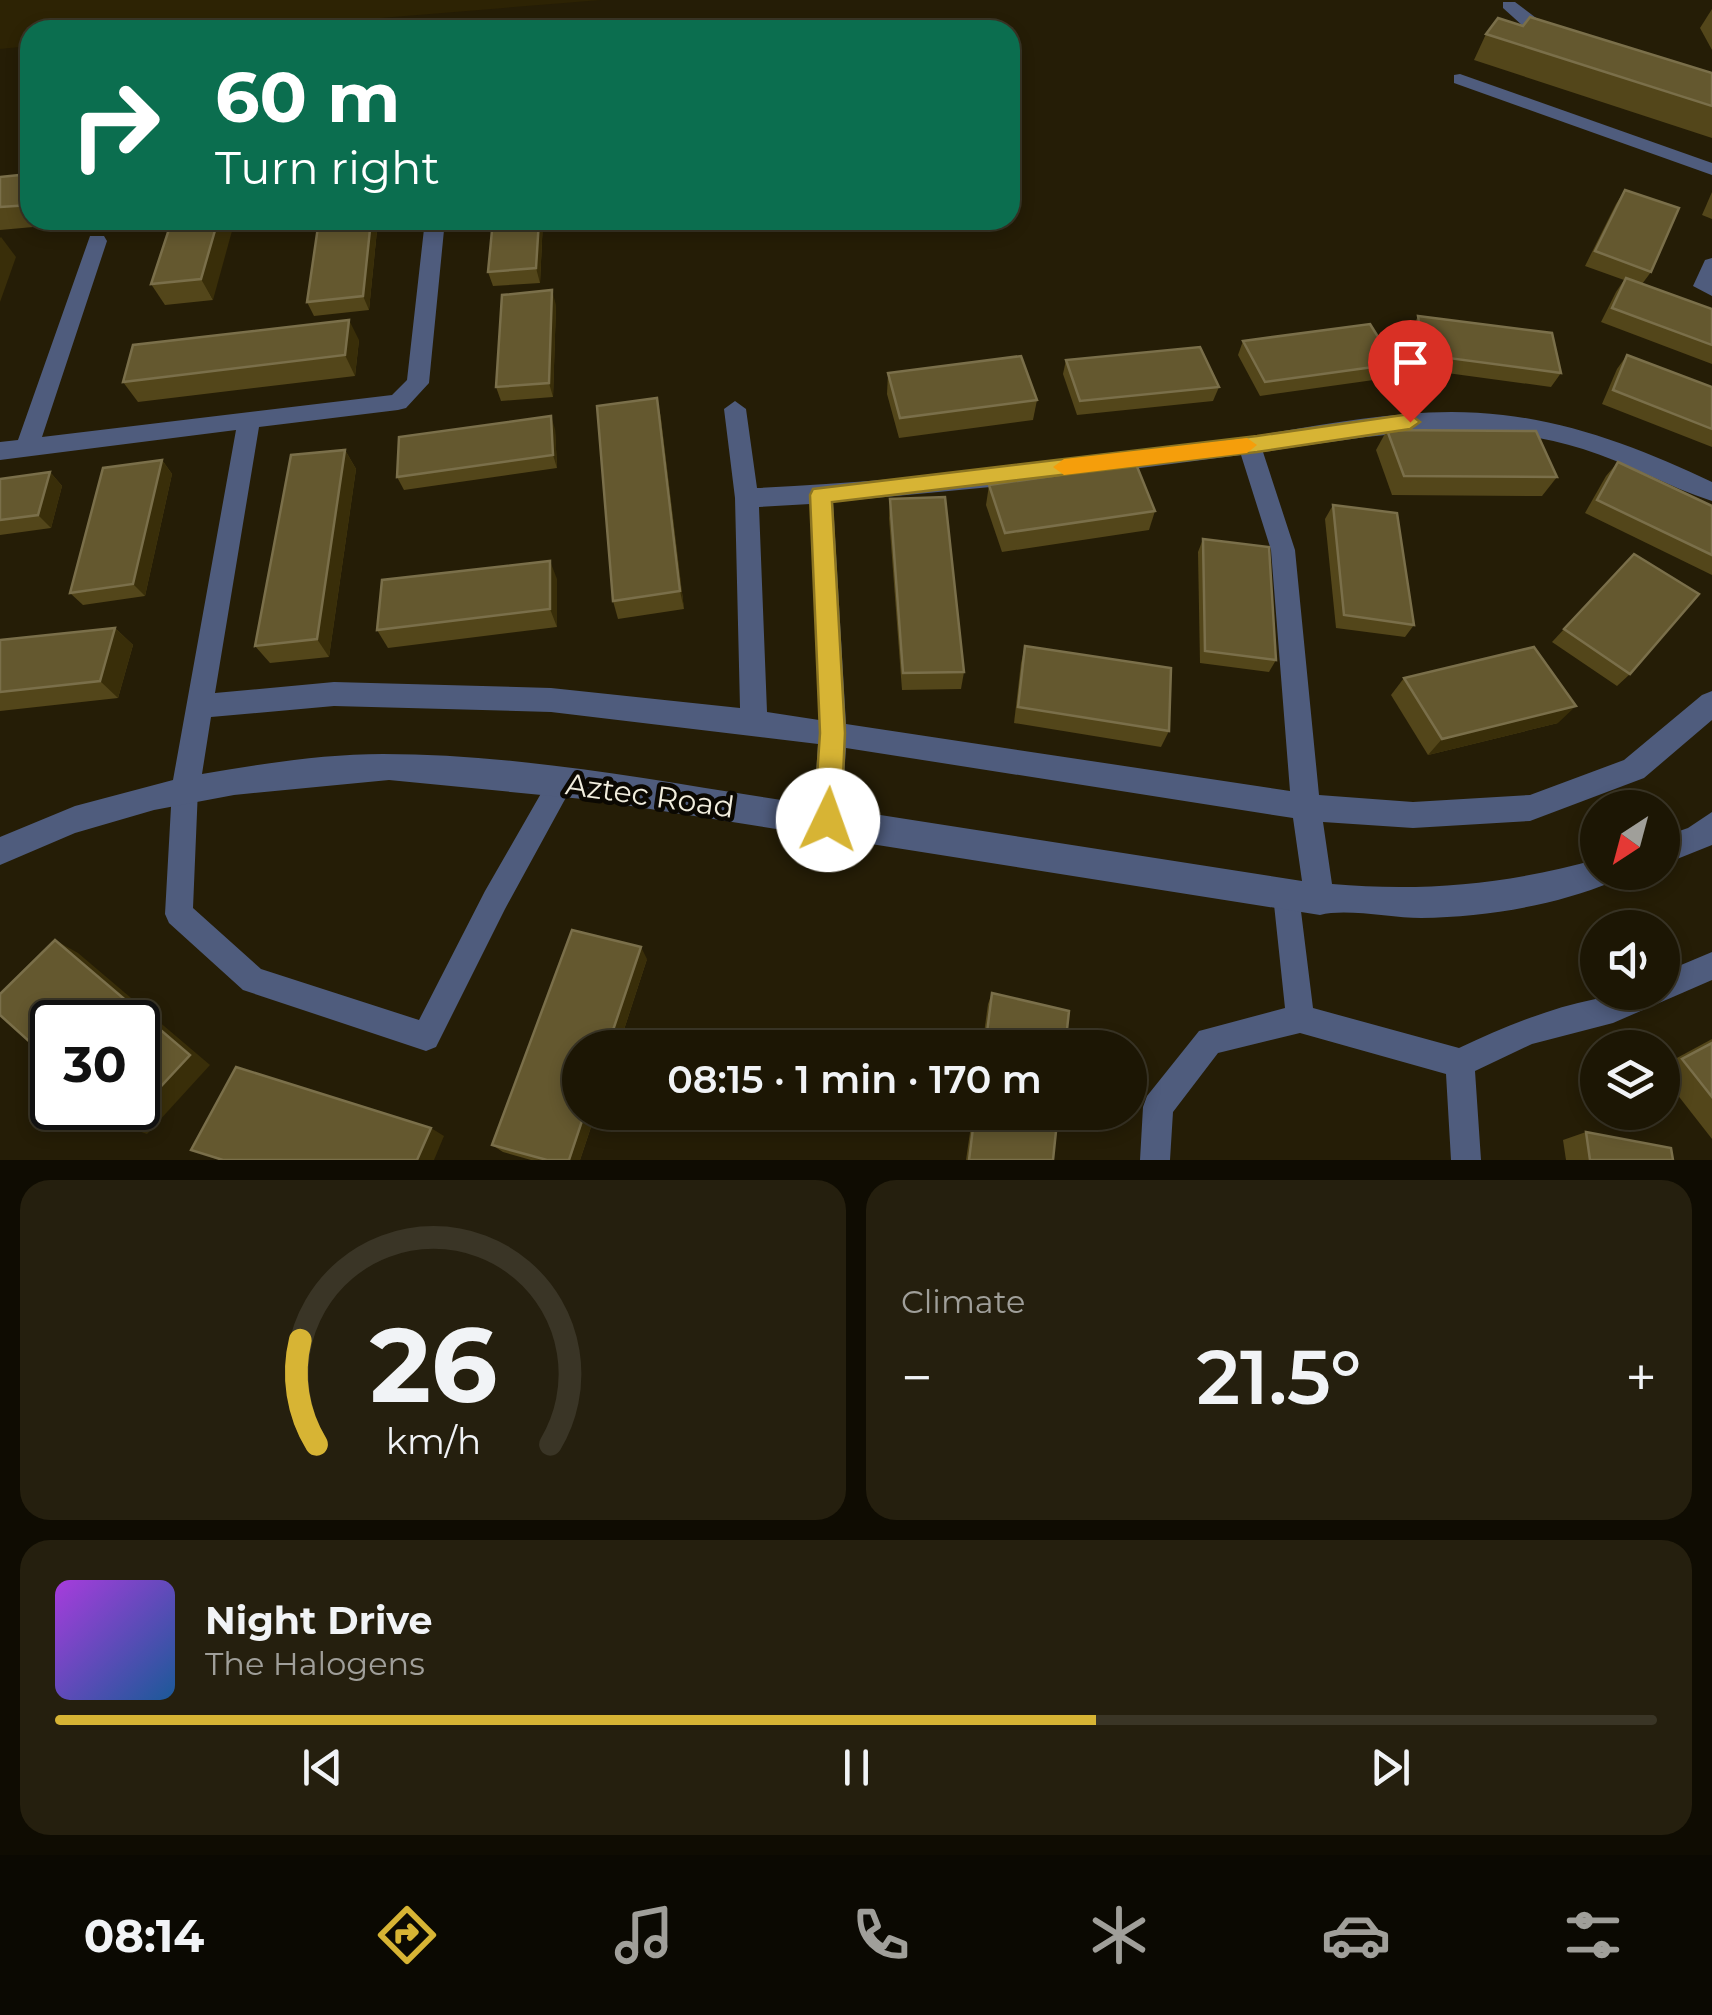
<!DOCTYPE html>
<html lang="en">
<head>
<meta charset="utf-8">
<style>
  :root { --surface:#1c1604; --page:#251f0e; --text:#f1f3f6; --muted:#a09f9a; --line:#3a3526; --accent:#d7b434 }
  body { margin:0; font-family:Montserrat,sans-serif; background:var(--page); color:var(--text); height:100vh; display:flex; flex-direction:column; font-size:38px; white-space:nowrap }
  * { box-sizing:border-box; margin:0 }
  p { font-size:32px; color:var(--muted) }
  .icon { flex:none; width:55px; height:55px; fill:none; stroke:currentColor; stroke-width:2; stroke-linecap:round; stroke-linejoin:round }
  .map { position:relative; height:1160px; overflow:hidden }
  .details { display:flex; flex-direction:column; gap:20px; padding:20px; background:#0f0c02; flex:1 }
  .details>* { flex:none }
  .top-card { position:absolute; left:20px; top:20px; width:1000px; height:210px; border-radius:30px; box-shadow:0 5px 15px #0003,0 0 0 2px var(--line); background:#0b6e4f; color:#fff; overflow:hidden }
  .needle { width:65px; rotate:216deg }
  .fabs { position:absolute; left:1580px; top:790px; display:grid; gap:20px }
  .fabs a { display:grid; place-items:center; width:100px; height:100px; border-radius:50%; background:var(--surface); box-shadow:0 5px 15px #0003,0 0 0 2px var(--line); font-size:50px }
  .speed { position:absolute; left:30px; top:1000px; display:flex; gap:20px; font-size:50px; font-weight:700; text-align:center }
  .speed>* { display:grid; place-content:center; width:130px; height:130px; border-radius:50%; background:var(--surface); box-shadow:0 5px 15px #0003,0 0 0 2px var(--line); line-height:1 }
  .speed .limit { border:5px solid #111; border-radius:15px; background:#fff; color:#111 }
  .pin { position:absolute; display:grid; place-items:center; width:85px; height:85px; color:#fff; margin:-102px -42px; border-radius:50% 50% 50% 0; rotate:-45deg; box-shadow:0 0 10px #0007 }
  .pin .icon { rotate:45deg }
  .me { position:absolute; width:110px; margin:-55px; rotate:3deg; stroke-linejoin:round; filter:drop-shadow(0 0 8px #0008) }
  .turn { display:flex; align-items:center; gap:35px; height:210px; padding:0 30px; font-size:45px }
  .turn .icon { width:130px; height:130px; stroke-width:2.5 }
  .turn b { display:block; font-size:70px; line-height:85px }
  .big { font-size:75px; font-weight:600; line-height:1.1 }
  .details .card { flex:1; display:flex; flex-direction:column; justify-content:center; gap:15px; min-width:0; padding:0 35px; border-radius:30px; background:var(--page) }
  .details .dial { align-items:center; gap:0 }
  .dial svg { height:260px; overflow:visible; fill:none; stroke:var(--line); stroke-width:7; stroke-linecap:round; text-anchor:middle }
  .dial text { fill:var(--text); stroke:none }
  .song { display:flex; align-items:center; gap:30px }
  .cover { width:120px; height:120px; border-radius:15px; background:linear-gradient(135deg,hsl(280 70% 55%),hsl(210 70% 35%)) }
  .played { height:10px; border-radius:5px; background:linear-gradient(90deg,var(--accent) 65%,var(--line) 65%) }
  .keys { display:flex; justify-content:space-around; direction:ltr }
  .heat { display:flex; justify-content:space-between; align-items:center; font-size:55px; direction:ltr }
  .details .tiles { flex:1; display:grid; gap:20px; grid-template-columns:1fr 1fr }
  .card:last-child { grid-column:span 2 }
  .trip { position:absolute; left:562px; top:1030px; width:585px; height:100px; border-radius:50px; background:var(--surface); box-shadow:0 5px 15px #0003,0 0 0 2px var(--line); font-weight:600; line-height:100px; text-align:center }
  .tab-bar { display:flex; height:160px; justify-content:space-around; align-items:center; background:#0b0902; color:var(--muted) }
  .tab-bar .icon { width:70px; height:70px }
  .tab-bar .on { color:var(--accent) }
  .tab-bar b { font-size:45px; color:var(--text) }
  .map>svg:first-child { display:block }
  .built { fill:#2d2304 }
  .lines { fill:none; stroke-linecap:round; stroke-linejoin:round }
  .lane { fill:#4f5c7d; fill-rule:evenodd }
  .street { fill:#4f5c7d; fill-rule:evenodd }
  .wall { fill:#53461a }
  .shaded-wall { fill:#392e09 }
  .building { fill:#64582f; stroke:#7a6f4a; stroke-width:2.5 }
  .route { fill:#d7b434; stroke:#8c7522; stroke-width:2.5 }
  .slow { fill:#f59e0b }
  .labels { text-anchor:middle; stroke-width:9; stroke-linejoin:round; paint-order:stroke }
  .street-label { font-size:30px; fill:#f1edde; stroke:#0b0802 }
</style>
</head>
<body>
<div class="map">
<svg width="1712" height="1160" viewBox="0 0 1712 1160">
  <rect width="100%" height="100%" fill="#251d06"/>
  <path class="built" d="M 0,0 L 601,0 L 231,30 L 30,30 L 30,46 L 0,49 Z"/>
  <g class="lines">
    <g class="lane">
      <path d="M 560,772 L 569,776 L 573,784 L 569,792 L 505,909 L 436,1047 L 426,1051 L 243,990 L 169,923 L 165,914 L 172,789 L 176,781 L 185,777 L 194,781 L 198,789 L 193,908 L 261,969 L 419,1020 L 485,891 L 551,776 Z"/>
      <path d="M 1286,882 L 1296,886 L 1299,895 L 1313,1008 L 1459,1048 C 1525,1017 1590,992 1662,992 L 1662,973 L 1712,952 L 1712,980 L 1613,1023 L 1532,1044 L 1475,1071 L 1481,1160 L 1451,1160 L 1446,1074 L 1300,1033 L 1218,1053 L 1173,1112 L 1170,1160 L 1140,1160 L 1143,1107 L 1147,1096 L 1199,1031 L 1285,1008 L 1273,895 L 1276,886 Z"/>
    </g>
    <g class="street">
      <path d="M 1503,2 L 1515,2 L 1561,37 L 1553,42 L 1534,36 L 1503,8 Z"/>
      <path d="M 1460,74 L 1712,163 L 1712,175 L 1454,83 L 1454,75 Z"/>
      <path d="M 425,220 L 445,220 L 429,383 L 406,408 L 398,410 L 259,427 L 215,693 L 334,682 L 551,688 L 740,708 L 735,498 L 724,409 L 735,401 L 746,409 L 757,488 C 919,480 1081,462 1240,438 C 1326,425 1416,404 1503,415 C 1576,423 1646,451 1712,482 L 1712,501 C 1668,487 1628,463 1583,449 C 1475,415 1372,436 1263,452 L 1295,550 L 1319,795 L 1413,802 L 1530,795 L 1624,760 L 1702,695 L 1712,691 L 1712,720 L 1644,778 L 1530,821 L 1413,828 L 1323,822 L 1332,884 C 1424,892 1509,884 1598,859 L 1598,872 L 1617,872 L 1612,882 C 1553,906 1485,917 1421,918 C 1392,918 1346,908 1320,915 L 593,800 L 389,780 L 234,795 L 154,810 L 75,833 L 0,865 L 0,837 L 75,806 L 173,780 L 236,430 L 0,460 L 0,442 L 18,440 L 90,236 L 104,236 L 107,241 L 42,437 L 392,395 L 407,380 ZM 1241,455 L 1271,550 L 1290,791 L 846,724 L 833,502 L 1001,486 ZM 810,504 L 819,720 L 767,712 L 759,507 ZM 334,706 L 551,712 L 818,744 L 814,805 C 672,784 527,754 383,754 C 323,754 261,764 202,774 L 211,717 ZM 846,748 L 1293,818 L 1302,881 L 842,809 Z"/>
      <path d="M 1712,258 L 1712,296 L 1693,286 L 1705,260 Z"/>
      <path d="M 1712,812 L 1712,845 L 1662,865 L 1662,837 L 1688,828 Z"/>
    </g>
  </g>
  <g class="wall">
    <path d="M 1712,9 L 1712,50 L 1700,28 Z"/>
    <path d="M 1523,26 L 1712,73 L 1712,138 L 1474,60 L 1486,34 Z"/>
    <path d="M 30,174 L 30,220 L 111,220 L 0,230 L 0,177 Z"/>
    <path d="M 1625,190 L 1651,272 L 1642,284 L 1712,309 L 1712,364 L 1601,322 L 1616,292 L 1624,280 L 1585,266 L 1616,204 Z"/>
    <path d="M 1712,192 L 1712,219 L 1702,215 Z"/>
    <path d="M 172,220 L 213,300 L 165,305 L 151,284 Z"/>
    <path d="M 319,220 L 378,220 L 369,310 L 314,316 L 307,302 Z"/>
    <path d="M 493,220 L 543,220 L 540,283 L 493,286 L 488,272 Z"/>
    <path d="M 556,305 L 553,397 L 501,401 L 496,387 Z"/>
    <path d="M 1418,316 L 1561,373 L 1551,387 L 1425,370 L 1422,350 L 1413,349 L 1411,330 Z"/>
    <path d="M 359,340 L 355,376 L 138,402 L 123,382 Z"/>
    <path d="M 1243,341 L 1395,364 L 1388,378 L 1260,396 L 1238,355 Z"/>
    <path d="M 1627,355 L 1712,387 L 1712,447 L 1602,404 L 1617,369 Z"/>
    <path d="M 1066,360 L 1219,387 L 1213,401 L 1077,415 L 1063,374 Z"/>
    <path d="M 888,373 L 1037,400 L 1033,420 L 899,438 L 887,394 Z"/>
    <path d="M 657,398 L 661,419 L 684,609 L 618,619 L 613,601 Z"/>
    <path d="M 555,429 L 557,468 L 404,490 L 397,477 Z"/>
    <path d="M 1387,430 L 1557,477 L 1542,496 L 1392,495 L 1376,450 Z"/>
    <path d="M 345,450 L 356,469 L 329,657 L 270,663 L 255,646 Z"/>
    <path d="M 162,460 L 172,474 L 145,596 L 83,605 L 70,593 Z"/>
    <path d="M 1618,462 L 1712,506 L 1712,575 L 1585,513 L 1606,476 Z"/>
    <path d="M 50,472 L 62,486 L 51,528 L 0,535 L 0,479 Z"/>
    <path d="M 989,485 L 1155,511 L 1149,530 L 1002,552 L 986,505 Z"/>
    <path d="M 890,499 L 964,672 L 961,689 L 902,690 L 889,518 Z"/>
    <path d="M 1333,505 L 1414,625 L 1405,637 L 1336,628 L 1325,519 Z"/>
    <path d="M 1203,539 L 1276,660 L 1269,672 L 1200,663 L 1198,552 Z"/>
    <path d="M 1634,554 L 1630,674 L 1617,686 L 1552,642 Z"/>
    <path d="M 557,579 L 557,627 L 388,648 L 377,630 Z"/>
    <path d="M 115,628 L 133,645 L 118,698 L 0,711 L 0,640 Z"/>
    <path d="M 1025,646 L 1169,731 L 1161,747 L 1014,723 L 1021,663 Z"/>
    <path d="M 1404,678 L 1558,723 L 1428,755 L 1391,695 Z"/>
    <path d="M 647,959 L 618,1048 L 580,1048 L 596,1112 L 580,1160 L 531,1160 L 503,1152 L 492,1145 Z"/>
    <path d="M 992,993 L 1065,1048 L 982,1048 L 988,1004 Z"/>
    <path d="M 1712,1039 L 1712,1139 L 1662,1075 L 1662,1066 Z"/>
    <path d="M 973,1112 L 1058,1112 L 1053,1160 L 966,1160 Z"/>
    <path d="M 1586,1132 L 1673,1160 L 1566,1160 L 1563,1140 Z"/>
  </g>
  <g class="shaded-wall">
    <path d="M 218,220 L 235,220 L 213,300 L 201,279 Z"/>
    <path d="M 371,220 L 378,220 L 369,310 L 363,296 Z"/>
    <path d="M 539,220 L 543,220 L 540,283 L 536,268 Z"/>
    <path d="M 1,237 L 16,257 L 0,302 L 0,238 Z"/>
    <path d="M 552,290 L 556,305 L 553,397 L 549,383 Z"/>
    <path d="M 349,320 L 359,340 L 355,376 L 345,355 Z"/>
    <path d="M 657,398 L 661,419 L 684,609 L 680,591 Z"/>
    <path d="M 551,416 L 555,429 L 557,468 L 553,455 Z"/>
    <path d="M 345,450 L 356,469 L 329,657 L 317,639 Z"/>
    <path d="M 162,460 L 172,474 L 145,596 L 133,584 Z"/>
    <path d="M 50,472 L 62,486 L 51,528 L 38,515 Z"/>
    <path d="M 550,561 L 557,579 L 557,627 L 550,609 Z"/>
    <path d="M 115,628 L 133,645 L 118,698 L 100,681 Z"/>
    <path d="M 1576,706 L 1558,723 L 1428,755 L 1442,739 Z"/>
    <path d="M 55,940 L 78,953 L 210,1065 L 147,1134 L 124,1126 Z"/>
    <path d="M 641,947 L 647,959 L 618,1048 L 607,1048 Z"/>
    <path d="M 585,1112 L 596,1112 L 580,1160 L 569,1160 Z"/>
    <path d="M 431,1128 L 444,1136 L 434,1160 L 417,1160 Z"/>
  </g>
  <g class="building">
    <path d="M 1530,17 L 1712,73 L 1712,106 L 1486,34 L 1498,18 L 1523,26 Z"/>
    <path d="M 30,174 L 30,205 L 0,207 L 0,177 Z"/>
    <path d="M 1625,190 L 1679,208 L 1651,272 L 1595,251 Z"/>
    <path d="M 172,220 L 218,220 L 201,279 L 151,284 Z"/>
    <path d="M 319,220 L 371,220 L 363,296 L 307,302 Z"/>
    <path d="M 493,220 L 539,220 L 536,268 L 488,272 Z"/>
    <path d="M 1626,278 L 1712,309 L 1712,345 L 1612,308 Z"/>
    <path d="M 552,290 L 549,383 L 496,387 L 502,295 Z"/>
    <path d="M 1418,316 L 1552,333 L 1561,373 L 1433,356 L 1430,336 L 1421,335 Z"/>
    <path d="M 349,320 L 345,355 L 123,382 L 133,345 Z"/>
    <path d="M 1370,324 L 1395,364 L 1265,382 L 1243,341 Z"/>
    <path d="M 1200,347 L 1219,387 L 1080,401 L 1066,360 Z"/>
    <path d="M 1627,355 L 1712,387 L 1712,429 L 1613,390 Z"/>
    <path d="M 1021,356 L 1037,400 L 900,418 L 888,373 Z"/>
    <path d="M 657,398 L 680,591 L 613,601 L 597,406 Z"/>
    <path d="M 551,416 L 553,455 L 397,477 L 399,437 Z"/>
    <path d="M 1387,430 L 1536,431 L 1557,477 L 1404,476 Z"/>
    <path d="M 345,450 L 317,639 L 255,646 L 291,455 Z"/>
    <path d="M 162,460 L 133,584 L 70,593 L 103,468 Z"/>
    <path d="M 1618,462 L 1712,506 L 1712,555 L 1597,500 Z"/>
    <path d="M 1136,464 L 1155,511 L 1005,533 L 989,485 Z"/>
    <path d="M 50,472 L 38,515 L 0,520 L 0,479 Z"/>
    <path d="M 945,497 L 964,672 L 903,673 L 890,499 Z"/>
    <path d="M 1333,505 L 1397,513 L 1414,625 L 1344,615 Z"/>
    <path d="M 1203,539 L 1269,547 L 1276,660 L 1205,651 Z"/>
    <path d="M 1634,554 L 1699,594 L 1630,674 L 1564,629 Z"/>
    <path d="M 550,561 L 550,609 L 377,630 L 382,580 Z"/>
    <path d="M 115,628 L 100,681 L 0,692 L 0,640 Z"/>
    <path d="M 1025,646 L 1171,668 L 1169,731 L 1018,707 Z"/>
    <path d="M 1534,647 L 1576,706 L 1442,739 L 1404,678 Z"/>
    <path d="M 572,930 L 641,947 L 607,1048 L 580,1048 L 580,1112 L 585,1112 L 569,1160 L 547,1160 L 492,1145 Z"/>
    <path d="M 55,940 L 190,1055 L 124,1126 L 103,1108 L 138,1108 L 138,1022 L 52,1022 L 52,1062 L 0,1015 L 0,994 Z"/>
    <path d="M 992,993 L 1069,1011 L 1065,1048 L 985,1048 Z"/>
    <path d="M 1712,1043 L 1712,1097 L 1682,1059 Z"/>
    <path d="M 236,1067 L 431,1128 L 417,1160 L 223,1160 L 191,1150 Z"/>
    <path d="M 975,1112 L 1058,1112 L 1053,1160 L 969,1160 Z"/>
    <path d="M 1586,1132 L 1671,1148 L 1673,1160 L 1590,1160 Z"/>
  </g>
  <path class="route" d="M 1410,414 L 1420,422 L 1410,429 L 1257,452 L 832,502 L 845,733 L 841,820 L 837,829 L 828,833 L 818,829 L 814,820 L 820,733 L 810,495 L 813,489 L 1257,436 Z"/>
  <path class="slow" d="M 1247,438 L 1257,445 L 1247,453 L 1064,475 L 1053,467 L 1064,459 Z"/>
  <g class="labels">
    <g class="street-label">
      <text transform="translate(650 796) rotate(8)" y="10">Aztec Road</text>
    </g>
  </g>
</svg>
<div class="fabs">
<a><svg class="needle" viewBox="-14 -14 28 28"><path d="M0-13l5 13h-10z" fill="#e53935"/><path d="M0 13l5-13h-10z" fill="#a09f9a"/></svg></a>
<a><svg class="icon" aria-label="sound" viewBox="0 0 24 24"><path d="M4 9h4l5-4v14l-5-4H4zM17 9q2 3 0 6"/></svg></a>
<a><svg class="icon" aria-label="layers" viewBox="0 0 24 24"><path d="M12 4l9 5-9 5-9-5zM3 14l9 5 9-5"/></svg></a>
</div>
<div class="speed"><div class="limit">30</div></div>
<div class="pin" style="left:1410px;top:422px;background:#d93025"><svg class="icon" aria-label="arrive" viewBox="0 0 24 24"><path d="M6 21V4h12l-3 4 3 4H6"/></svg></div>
<svg class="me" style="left:828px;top:820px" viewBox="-20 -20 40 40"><circle r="19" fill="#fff"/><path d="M0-13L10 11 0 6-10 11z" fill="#d7b434"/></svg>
<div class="trip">08:15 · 1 min · 170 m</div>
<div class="top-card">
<div class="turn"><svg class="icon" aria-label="right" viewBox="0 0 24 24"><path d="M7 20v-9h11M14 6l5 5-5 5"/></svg><div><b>60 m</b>Turn right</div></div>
</div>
</div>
<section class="details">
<div class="tiles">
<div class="card dial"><svg viewBox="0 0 100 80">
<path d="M14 69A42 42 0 1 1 86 69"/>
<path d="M14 69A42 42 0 0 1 9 37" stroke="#d7b434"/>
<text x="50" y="56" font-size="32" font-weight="700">26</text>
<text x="50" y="72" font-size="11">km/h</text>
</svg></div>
<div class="card"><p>Climate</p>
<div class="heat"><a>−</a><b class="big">21.5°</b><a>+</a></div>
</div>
<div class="card">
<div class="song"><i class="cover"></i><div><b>Night Drive</b><p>The Halogens</p></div></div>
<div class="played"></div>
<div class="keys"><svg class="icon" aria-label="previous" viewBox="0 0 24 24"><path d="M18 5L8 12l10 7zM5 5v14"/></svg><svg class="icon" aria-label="pause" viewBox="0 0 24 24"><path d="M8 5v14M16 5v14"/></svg><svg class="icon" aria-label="next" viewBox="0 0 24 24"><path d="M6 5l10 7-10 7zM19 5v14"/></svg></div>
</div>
</div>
</section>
<nav class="tab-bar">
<b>08:14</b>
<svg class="icon on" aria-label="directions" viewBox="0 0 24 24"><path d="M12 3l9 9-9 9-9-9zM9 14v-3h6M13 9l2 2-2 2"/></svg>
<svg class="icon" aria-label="music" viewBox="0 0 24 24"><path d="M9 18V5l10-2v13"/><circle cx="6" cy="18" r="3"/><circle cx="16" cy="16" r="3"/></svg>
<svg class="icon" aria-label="phone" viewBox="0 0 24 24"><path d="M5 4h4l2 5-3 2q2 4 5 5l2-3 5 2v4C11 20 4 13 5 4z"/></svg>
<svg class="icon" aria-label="climate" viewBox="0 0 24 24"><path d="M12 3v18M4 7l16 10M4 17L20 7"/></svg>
<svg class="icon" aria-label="car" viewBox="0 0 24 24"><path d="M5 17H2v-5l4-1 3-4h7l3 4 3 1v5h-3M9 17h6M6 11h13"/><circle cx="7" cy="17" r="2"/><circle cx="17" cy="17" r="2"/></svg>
<svg class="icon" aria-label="filters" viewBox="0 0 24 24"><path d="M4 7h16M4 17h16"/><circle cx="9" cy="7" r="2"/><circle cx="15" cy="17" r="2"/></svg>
</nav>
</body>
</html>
